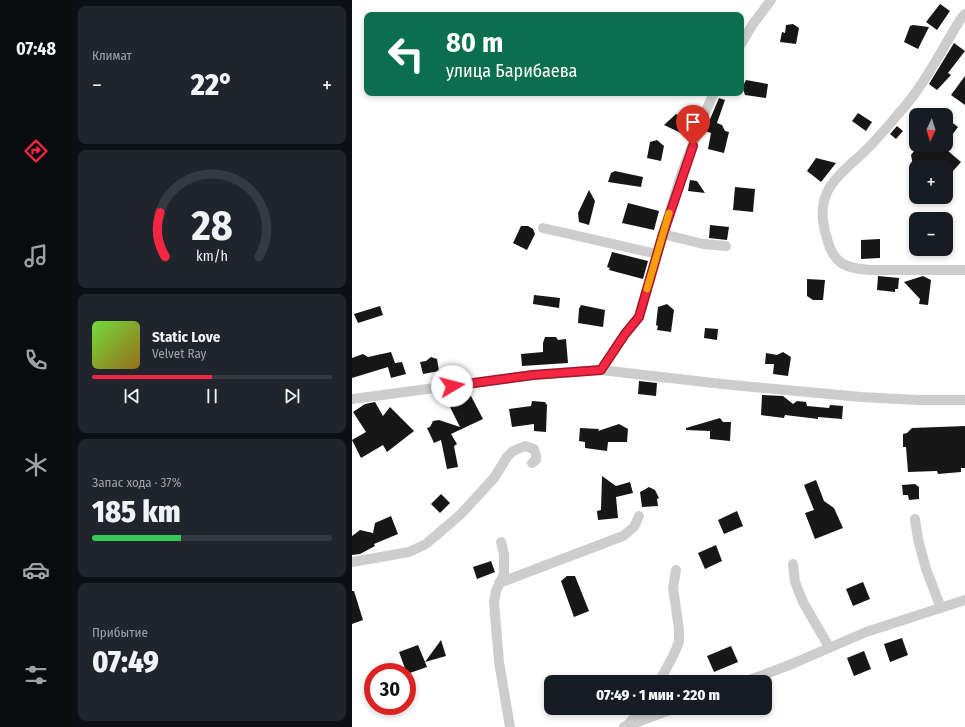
<!DOCTYPE html>
<html lang="ru">
<head>
<meta charset="utf-8">
<style>
  :root { --surface:#171b24; --page:#20242c; --text:#f1f3f6; --muted:#9ea1a6; --line:#363941; --accent:#f42642 }
  body { margin:0; font-family:"Fira Sans Condensed",sans-serif; background:var(--page); color:var(--text); height:100vh; display:flex; flex-direction:column; font-size:15px; white-space:nowrap }
  * { box-sizing:border-box; margin:0 }
  p { font-size:13px; color:var(--muted) }
  .icon { flex:none; width:22px; height:22px; fill:none; stroke:currentColor; stroke-width:2; stroke-linecap:round; stroke-linejoin:round }
  .map { position:relative; flex:1; overflow:hidden }
  .panel { display:flex; flex-direction:column; gap:6px; padding:6px; background:#0d0f14; width:280px }
  .panel>* { flex:none }
  .banner { position:absolute; left:12px; top:12px; width:380px; height:84px; border-radius:8px; box-shadow:0 2px 6px #0003; background:#0b6e4f; color:#fff; overflow:hidden }
  .needle { width:26px; rotate:184deg }
  .tools { position:absolute; left:557px; top:108px; display:grid; gap:8px }
  .tools a { display:grid; place-items:center; width:44px; height:44px; border-radius:8px; background:var(--surface); box-shadow:0 2px 6px #0003; font-size:20px }
  .speed { position:absolute; left:12px; top:663px; display:flex; gap:8px; font-size:20px; font-weight:700; text-align:center }
  .speed>* { display:grid; place-content:center; width:52px; height:52px; border-radius:50%; background:var(--surface); box-shadow:0 2px 6px #0003; line-height:1 }
  .speed .limit { border:6px solid #d22; background:#fff; color:#111 }
  .pin { position:absolute; display:grid; place-items:center; width:34px; height:34px; color:#fff; margin:-41px -17px; border-radius:50% 50% 50% 0; rotate:-45deg; box-shadow:0 0 4px #0007 }
  .pin .icon { rotate:45deg }
  .me { position:absolute; width:44px; margin:-22px; rotate:82deg; stroke-linejoin:round; filter:drop-shadow(0 0 3px #0008) }
  .turn { display:flex; align-items:center; gap:14px; height:84px; padding:0 16px; font-size:18px }
  .turn .icon { width:52px; height:52px; stroke-width:2.5 }
  .turn b { display:block; font-size:28px; line-height:34px }
  .big { font-size:30px; font-weight:800; line-height:1.1 }
  .panel .card { flex:1; display:flex; flex-direction:column; justify-content:center; gap:6px; min-width:0; padding:0 14px; border-radius:8px; background:var(--page) }
  .panel .dial { align-items:center; gap:0 }
  .dial svg { height:104px; overflow:visible; fill:none; stroke:var(--line); stroke-width:7; stroke-linecap:round; text-anchor:middle }
  .dial text { fill:var(--text); stroke:none }
  .song { display:flex; align-items:center; gap:12px }
  .cover { width:48px; height:48px; border-radius:6px; background:linear-gradient(135deg,hsl(100 70% 55%),hsl(40 70% 35%)) }
  .played { height:4px; border-radius:2px; background:linear-gradient(90deg,var(--accent) 50%,var(--line) 50%) }
  .keys { display:flex; justify-content:space-around; direction:ltr }
  .heat { display:flex; justify-content:space-between; align-items:center; font-size:22px; direction:ltr }
  .charge { height:6px; border-radius:3px; background:linear-gradient(90deg,#34c759 37%,var(--line) 0) }
  .trip { position:absolute; left:192px; top:675px; width:228px; height:40px; border-radius:8px; background:var(--surface); box-shadow:0 2px 6px #0003; font-weight:800; line-height:40px; text-align:center }
  main { display:flex; flex:1; min-height:0 }
  .tab-bar { display:flex; flex-direction:column; width:72px; justify-content:space-around; align-items:center; background:#090b0e; color:var(--muted) }
  .tab-bar .icon { width:28px; height:28px }
  .tab-bar .current { color:var(--accent) }
  .tab-bar b { font-size:18px; color:var(--text) }
  .map>svg:first-child { display:block }
  .building { fill:#171717 }
  .lines { fill:none; stroke-linecap:round; stroke-linejoin:round }
  .minor { stroke:#cdcdcd; stroke-width:10 }
  .route-casing { stroke:#9f192b; stroke-width:10 }
  .route { stroke:#f42642; stroke-width:7 }
  .slow { stroke:#f59e0b; stroke-width:7 }
</style>
</head>
<body>
<main>
<nav class="tab-bar">
<b>07:48</b>
<svg class="icon current" aria-label="directions" viewBox="0 0 24 24"><path d="M12 3l9 9-9 9-9-9zM9 14v-3h6M13 9l2 2-2 2"/></svg>
<svg class="icon" aria-label="music" viewBox="0 0 24 24"><path d="M9 18V5l10-2v13"/><circle cx="6" cy="18" r="3"/><circle cx="16" cy="16" r="3"/></svg>
<svg class="icon" aria-label="phone" viewBox="0 0 24 24"><path d="M5 4h4l2 5-3 2q2 4 5 5l2-3 5 2v4C11 20 4 13 5 4z"/></svg>
<svg class="icon" aria-label="climate" viewBox="0 0 24 24"><path d="M12 3v18M4 7l16 10M4 17L20 7"/></svg>
<svg class="icon" aria-label="car" viewBox="0 0 24 24"><path d="M5 17H2v-5l4-1 3-4h7l3 4 3 1v5h-3M9 17h6M6 11h13"/><circle cx="7" cy="17" r="2"/><circle cx="17" cy="17" r="2"/></svg>
<svg class="icon" aria-label="filters" viewBox="0 0 24 24"><path d="M4 7h16M4 17h16"/><circle cx="9" cy="7" r="2"/><circle cx="15" cy="17" r="2"/></svg>
</nav>
<section class="panel">
<div class="card"><p>Климат</p>
<div class="heat"><a>−</a><b class="big">22°</b><a>+</a></div>
</div>
<div class="card dial"><svg viewBox="0 0 100 80">
<path d="M14 69A42 42 0 1 1 86 69"/>
<path d="M14 69A42 42 0 0 1 10 35" stroke="#f42642"/>
<text x="50" y="56" font-size="32" font-weight="700">28</text>
<text x="50" y="72" font-size="11">km/h</text>
</svg></div>
<div class="card">
<div class="song"><i class="cover"></i><div><b>Static Love</b><p>Velvet Ray</p></div></div>
<div class="played"></div>
<div class="keys"><svg class="icon" aria-label="previous" viewBox="0 0 24 24"><path d="M18 5L8 12l10 7zM5 5v14"/></svg><svg class="icon" aria-label="pause" viewBox="0 0 24 24"><path d="M8 5v14M16 5v14"/></svg><svg class="icon" aria-label="next" viewBox="0 0 24 24"><path d="M6 5l10 7-10 7zM19 5v14"/></svg></div>
</div>
<div class="card"><p>Запас хода · 37%</p><b class="big">185 km</b><div class="charge"></div></div>
<div class="card"><p>Прибытие</p><b class="big">07:49</b></div>
</section>
<div class="map">
<svg width="613" height="727" viewBox="0 0 613 727">
  <rect width="100%" height="100%" fill="#fff"/>
  <g class="building">
    <path d="M 588,4 L 598,11 L 585,30 L 574,22 Z"/>
    <path d="M 441,24 L 447,28 L 444,44 L 428,42 L 430,32 L 433,33 L 434,25 Z"/>
    <path d="M 561,25 L 577,27 L 566,49 L 552,42 L 558,26 Z"/>
    <path d="M 602,43 L 613,51 L 596,73 L 599,75 L 585,90 L 577,84 Z"/>
    <path d="M 613,76 L 613,105 L 599,95 Z"/>
    <path d="M 394,80 L 416,84 L 414,98 L 393,95 L 391,89 L 392,84 Z"/>
    <path d="M 367,98 L 373,100 L 365,123 L 370,125 L 373,131 L 377,132 L 372,153 L 356,149 L 359,133 L 353,131 Z"/>
    <path d="M 506,113 L 520,122 L 514,131 L 500,121 Z"/>
    <path d="M 324,114 L 337,120 L 331,134 L 312,125 Z"/>
    <path d="M 594,118 L 606,127 L 594,143 Z"/>
    <path d="M 545,126 L 551,131 L 544,139 L 538,134 Z"/>
    <path d="M 305,140 L 312,146 L 309,161 L 295,158 L 298,142 Z"/>
    <path d="M 567,145 L 589,145 L 609,162 L 601,171 L 591,162 L 589,164 L 583,160 L 581,164 L 579,163 L 574,166 L 568,164 L 562,171 L 559,155 Z"/>
    <path d="M 464,158 L 484,163 L 469,182 L 455,171 Z"/>
    <path d="M 263,171 L 291,177 L 289,187 L 256,182 L 259,173 Z"/>
    <path d="M 338,180 L 345,181 L 353,193 L 336,191 Z"/>
    <path d="M 383,187 L 403,189 L 401,212 L 381,210 Z"/>
    <path d="M 237,190 L 243,201 L 237,225 L 227,222 L 226,213 Z"/>
    <path d="M 276,203 L 307,211 L 302,230 L 270,223 Z"/>
    <path d="M 358,225 L 377,227 L 375,240 L 357,238 Z"/>
    <path d="M 169,226 L 176,226 L 181,229 L 183,234 L 175,250 L 161,243 Z"/>
    <path d="M 528,239 L 528,258 L 509,259 L 509,240 Z"/>
    <path d="M 260,252 L 296,261 L 291,279 L 257,270 L 258,268 L 255,267 Z"/>
    <path d="M 526,276 L 547,278 L 546,289 L 543,289 L 543,292 L 525,290 Z"/>
    <path d="M 571,276 L 579,280 L 576,305 L 567,304 L 568,299 L 552,282 Z"/>
    <path d="M 455,279 L 473,280 L 471,300 L 461,300 L 455,296 Z"/>
    <path d="M 182,295 L 208,298 L 207,308 L 181,304 Z"/>
    <path d="M 315,304 L 322,310 L 319,332 L 305,330 L 306,326 L 304,325 L 306,307 Z"/>
    <path d="M 229,305 L 253,310 L 251,327 L 226,323 L 227,309 Z"/>
    <path d="M 28,306 L 31,315 L 6,323 L 2,314 Z"/>
    <path d="M 353,328 L 366,329 L 365,340 L 352,338 Z"/>
    <path d="M 193,337 L 204,337 L 206,340 L 214,339 L 216,363 L 170,366 L 169,354 L 191,352 L 191,343 Z"/>
    <path d="M 39,352 L 43,363 L 50,362 L 54,374 L 39,378 L 36,367 L 0,378 L 0,358 L 11,354 L 16,357 Z"/>
    <path d="M 431,352 L 439,357 L 436,376 L 421,374 L 422,364 L 413,364 L 414,353 L 425,355 Z"/>
    <path d="M 79,357 L 85,359 L 87,371 L 71,374 L 68,362 L 74,361 Z"/>
    <path d="M 287,381 L 305,383 L 304,396 L 286,394 Z"/>
    <path d="M 410,395 L 431,396 L 441,404 L 445,401 L 454,402 L 455,406 L 477,408 L 478,405 L 491,406 L 490,419 L 466,417 L 466,419 L 433,415 L 432,418 L 409,415 Z"/>
    <path d="M 119,396 L 131,419 L 99,434 L 105,444 L 102,446 L 106,467 L 95,469 L 89,440 L 82,443 L 75,428 L 78,427 L 81,421 L 87,420 L 108,427 L 98,407 Z"/>
    <path d="M 180,401 L 193,402 L 195,405 L 194,432 L 182,431 L 182,424 L 160,427 L 157,409 L 179,406 Z"/>
    <path d="M 23,402 L 31,416 L 38,407 L 62,431 L 35,452 L 31,445 L 9,458 L 0,440 L 14,432 L 1,412 L 13,404 Z"/>
    <path d="M 368,418 L 371,422 L 379,422 L 378,441 L 358,439 L 358,431 L 334,430 L 334,428 Z"/>
    <path d="M 267,424 L 276,429 L 275,442 L 256,442 L 255,451 L 233,448 L 233,442 L 227,441 L 228,428 L 247,429 L 246,431 Z"/>
    <path d="M 613,426 L 613,468 L 609,468 L 609,472 L 586,474 L 585,471 L 556,472 L 554,447 L 551,447 L 551,434 L 555,433 L 560,428 Z"/>
    <path d="M 250,476 L 264,486 L 278,482 L 281,493 L 264,497 L 266,518 L 246,520 L 245,511 L 249,510 Z"/>
    <path d="M 464,480 L 472,501 L 482,508 L 491,528 L 463,539 L 453,513 L 462,510 L 452,485 Z"/>
    <path d="M 563,484 L 567,487 L 567,499 L 557,500 L 556,495 L 551,495 L 550,485 Z"/>
    <path d="M 297,487 L 303,490 L 307,498 L 305,499 L 306,506 L 290,507 L 288,492 Z"/>
    <path d="M 89,494 L 98,503 L 88,513 L 79,504 Z"/>
    <path d="M 385,511 L 391,526 L 372,534 L 366,520 Z"/>
    <path d="M 39,516 L 46,534 L 22,544 L 23,546 L 8,554 L 0,555 L 0,536 L 8,530 L 21,533 L 23,523 Z"/>
    <path d="M 364,545 L 370,561 L 353,569 L 346,553 Z"/>
    <path d="M 139,561 L 143,572 L 125,579 L 121,567 Z"/>
    <path d="M 215,576 L 223,576 L 237,611 L 222,617 L 209,581 Z"/>
    <path d="M 511,582 L 518,599 L 501,606 L 494,589 Z"/>
    <path d="M 0,591 L 2,591 L 11,620 L 0,624 Z"/>
    <path d="M 550,638 L 556,655 L 538,662 L 532,644 Z"/>
    <path d="M 89,640 L 94,656 L 73,662 L 75,667 L 55,674 L 47,652 L 66,645 L 73,662 Z"/>
    <path d="M 379,646 L 386,662 L 362,672 L 355,656 Z"/>
    <path d="M 512,651 L 519,669 L 502,676 L 495,658 Z"/>
  </g>
  <g class="lines">
    <g class="minor">
      <path d="M 613,14 L 608,20 C 592,46 577,76 558,100 C 544,117 530,134 514,150 C 502,162 480,178 474,195 C 468,209 471,228 476,242 C 483,265 495,268 517,270 L 613,270"/>
      <path d="M 389,44 L 401,24 L 419,0"/>
      <path d="M 191,228 L 305,254"/>
      <path d="M 311,234 L 351,244 L 374,246"/>
      <path d="M 249,370 L 273,334 L 287,317 L 308,244 L 329,175 L 352,115 L 362,93"/>
      <path d="M 0,399 L 181,375 L 249,370 L 370,384 L 509,397 L 566,400 L 613,400"/>
      <path d="M 563,519 L 566,539 L 574,569 L 589,608"/>
      <path d="M 149,542 L 152,554 L 152,574 L 144,591 L 142,602 L 147,662 L 158,727"/>
      <path d="M 0,562 L 57,552 L 74,544 L 109,514 L 142,478 L 155,457 L 161,451 L 173,446 L 182,449 L 184,455 L 184,460 L 180,463"/>
      <path d="M 441,564 L 443,582 L 451,602 L 477,647"/>
      <path d="M 147,583 L 271,536 L 282,527 L 287,516"/>
      <path d="M 307,682 L 321,656 L 327,642 L 327,629 L 321,588 L 324,570"/>
      <path d="M 392,682 L 440,664 L 514,632 L 613,600"/>
      <path d="M 276,725 L 290,708"/>
      <path d="M 272,727 L 323,708"/>
    </g>
  </g>
  <g class="lines">
    <g class="route-casing">
      <path id="route" d="M 100,386 L 181,375 L 249,370 L 273,334 L 287,317 L 311,234 L 341,146"/>
    </g>
    <use href="#route" class="route"/>
    <path class="slow" d="M 295,289 L 317,213"/>
  </g>
</svg>
<div class="tools">
<a><svg class="needle" viewBox="-14 -14 28 28"><path d="M0-13l5 13h-10z" fill="#e53935"/><path d="M0 13l5-13h-10z" fill="#9ea1a6"/></svg></a>
<a>+</a>
<a>−</a>
</div>
<div class="speed"><div class="limit">30</div></div>
<div class="pin" style="left:341px;top:146px;background:#d93025"><svg class="icon" aria-label="arrive" viewBox="0 0 24 24"><path d="M6 21V4h12l-3 4 3 4H6"/></svg></div>
<svg class="me" style="left:100px;top:386px" viewBox="-20 -20 40 40"><circle r="19" fill="#fff"/><path d="M0-13L10 11 0 6-10 11z" fill="#f42642"/></svg>
<div class="trip">07:49 · 1 мин · 220 m</div>
<div class="banner">
<div class="turn"><svg class="icon" aria-label="left" viewBox="0 0 24 24"><path d="M17 20v-9H6M10 6l-5 5 5 5"/></svg><div><b>80 m</b>улица Барибаева</div></div>
</div>
</div>
</main>
</body>
</html>
